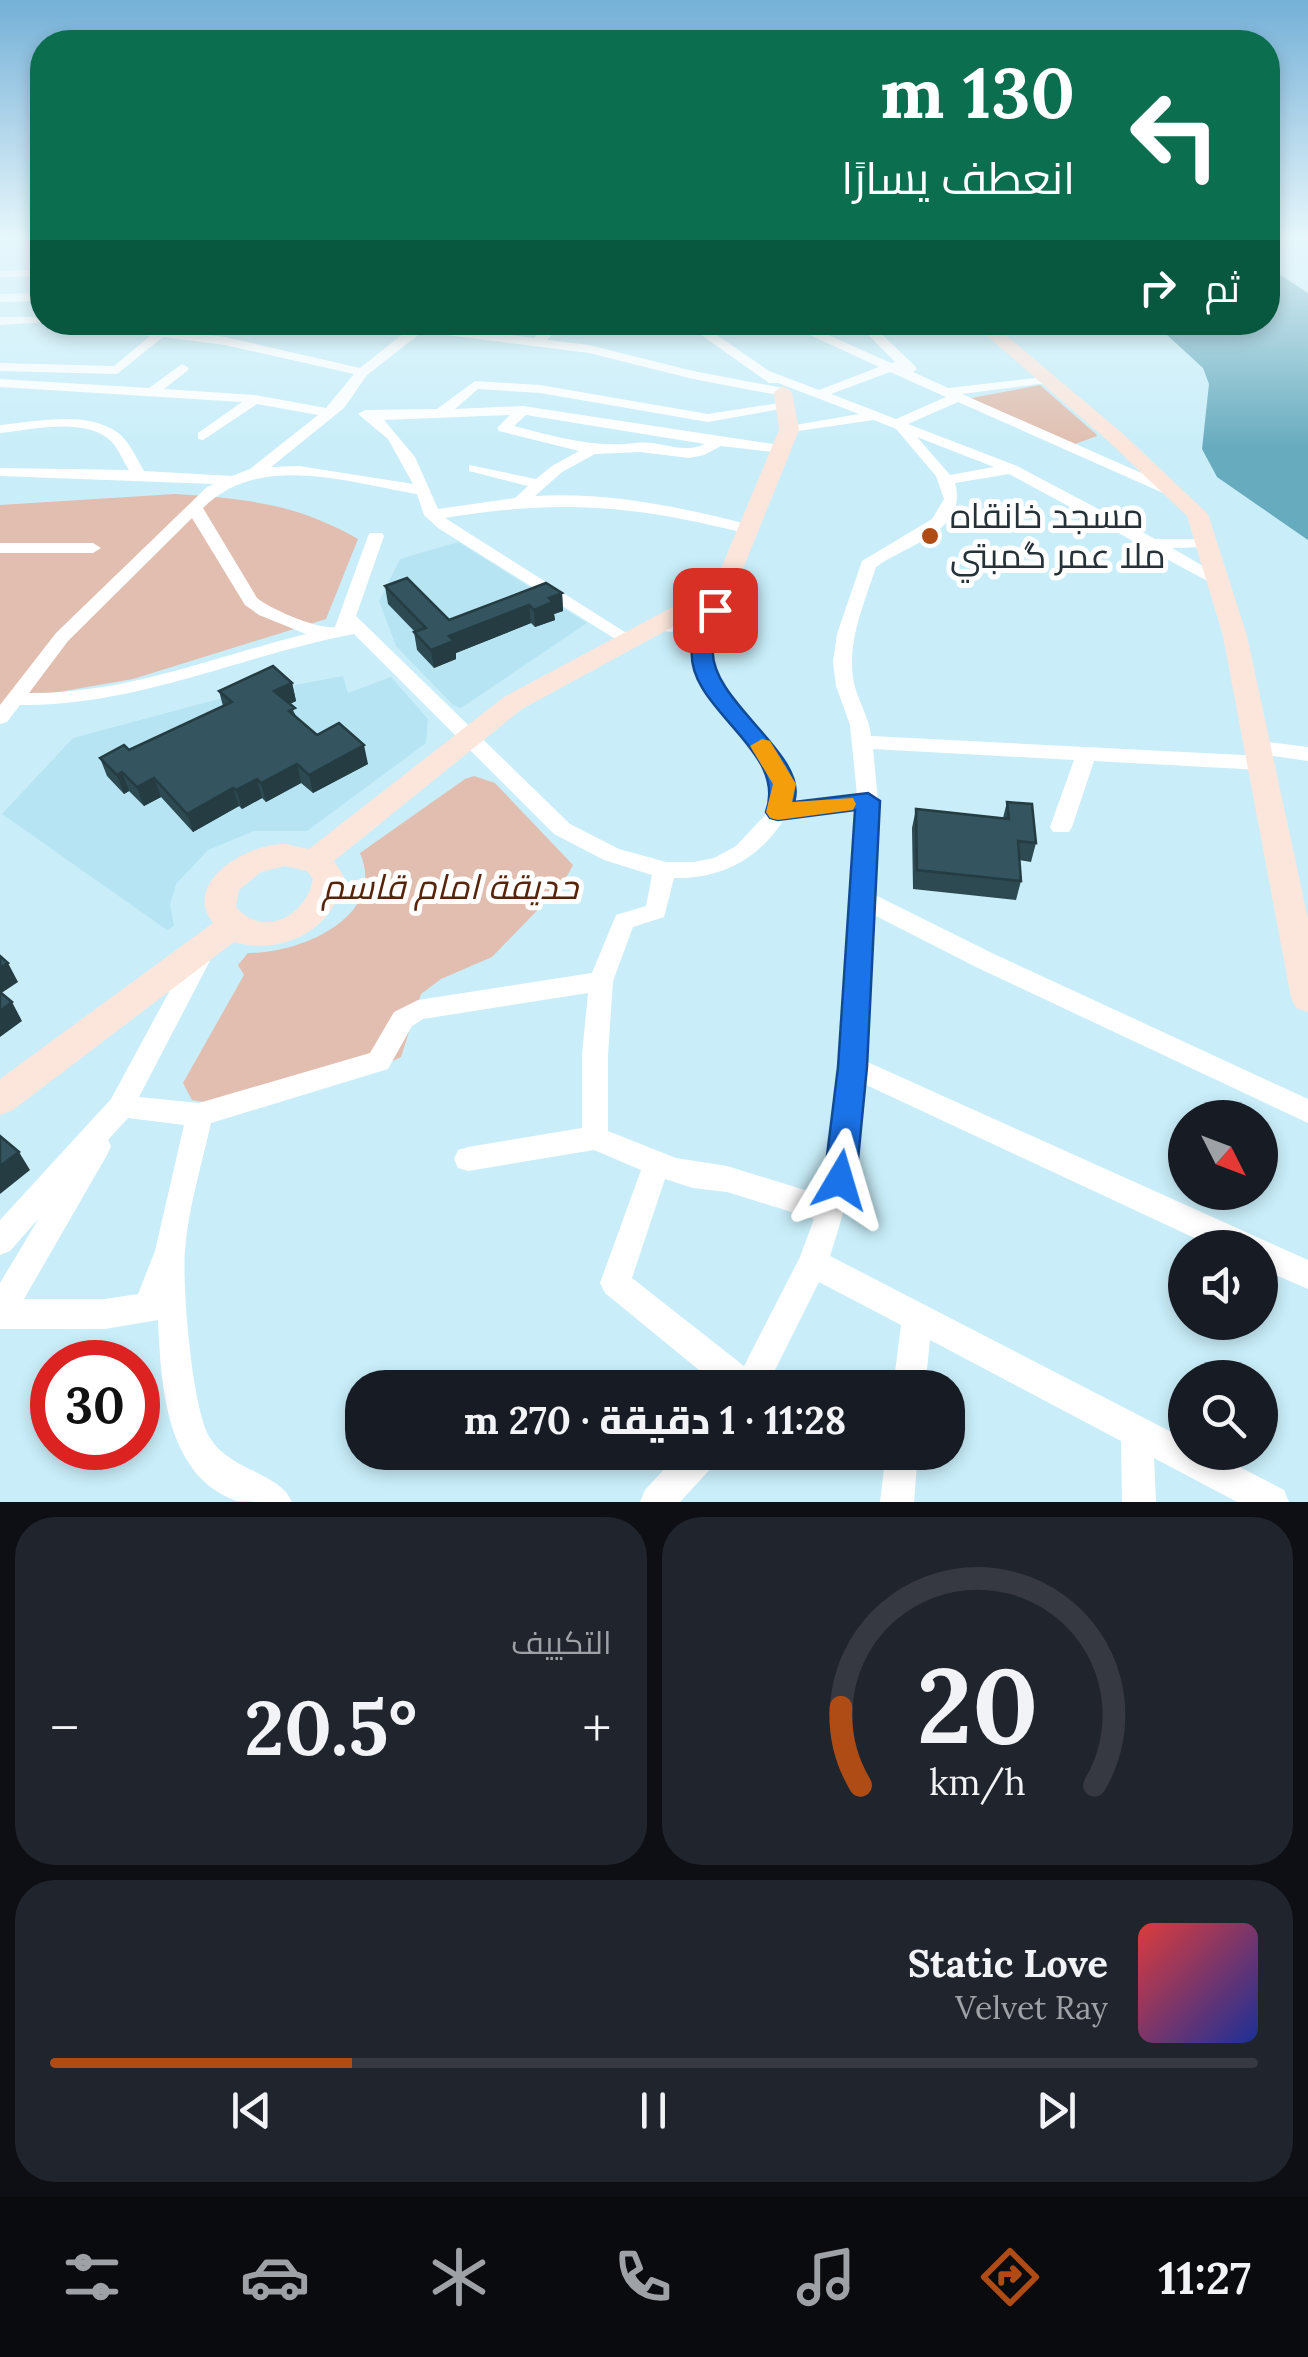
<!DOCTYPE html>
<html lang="ar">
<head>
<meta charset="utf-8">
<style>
  :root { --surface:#171b24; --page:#20242c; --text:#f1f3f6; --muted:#9ea1a6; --line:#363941; --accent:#af4c15 }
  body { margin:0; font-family:Lora,Cairo,serif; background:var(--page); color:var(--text); direction:rtl; height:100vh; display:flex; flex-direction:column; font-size:38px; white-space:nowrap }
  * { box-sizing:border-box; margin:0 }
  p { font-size:32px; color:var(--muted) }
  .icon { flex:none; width:55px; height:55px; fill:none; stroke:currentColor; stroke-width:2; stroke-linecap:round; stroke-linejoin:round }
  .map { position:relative; height:1502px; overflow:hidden; direction:ltr }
  .drawer { display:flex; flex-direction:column; gap:15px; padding:15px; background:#0d0f14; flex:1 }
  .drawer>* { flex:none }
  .top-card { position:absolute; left:30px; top:30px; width:1250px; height:305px; border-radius:40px; box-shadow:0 5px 15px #0003; direction:rtl; background:#0b6e4f; color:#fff; overflow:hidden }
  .needle { width:65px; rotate:132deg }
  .controls { position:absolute; left:1168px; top:1100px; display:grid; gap:20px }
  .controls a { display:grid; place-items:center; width:110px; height:110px; border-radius:50%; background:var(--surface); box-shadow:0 5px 15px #0003; font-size:50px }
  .speed { position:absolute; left:30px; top:1340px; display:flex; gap:20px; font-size:50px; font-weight:700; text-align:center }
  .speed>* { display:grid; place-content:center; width:130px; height:130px; border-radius:50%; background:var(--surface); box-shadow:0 5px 15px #0003; line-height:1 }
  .speed .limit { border:15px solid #d22; background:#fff; color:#111 }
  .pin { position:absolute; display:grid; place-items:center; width:85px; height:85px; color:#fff; margin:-42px; border-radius:20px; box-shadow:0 5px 15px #0006 }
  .me { position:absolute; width:110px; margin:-55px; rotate:7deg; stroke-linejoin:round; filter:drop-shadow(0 0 8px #0008) }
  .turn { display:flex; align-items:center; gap:35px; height:210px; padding:0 40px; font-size:45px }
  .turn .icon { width:130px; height:130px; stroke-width:2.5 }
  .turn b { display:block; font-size:70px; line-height:85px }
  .then { display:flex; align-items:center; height:95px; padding:0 40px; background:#0003; gap:20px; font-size:38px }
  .big { font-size:75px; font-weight:800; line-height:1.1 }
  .drawer .widget { flex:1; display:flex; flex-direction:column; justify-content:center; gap:15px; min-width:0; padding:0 35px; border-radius:40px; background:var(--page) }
  .drawer .dial { align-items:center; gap:0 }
  .dial svg { height:260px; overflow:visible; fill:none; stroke:var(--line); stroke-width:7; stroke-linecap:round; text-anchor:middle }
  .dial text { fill:var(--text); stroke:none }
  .song { display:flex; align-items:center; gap:30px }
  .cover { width:120px; height:120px; border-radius:15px; background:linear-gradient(135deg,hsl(0 70% 55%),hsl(230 70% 35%)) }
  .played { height:10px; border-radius:5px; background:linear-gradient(90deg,var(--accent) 25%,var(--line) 25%) }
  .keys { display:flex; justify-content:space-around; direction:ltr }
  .heat { display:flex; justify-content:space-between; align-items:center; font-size:55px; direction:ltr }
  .drawer .tiles { flex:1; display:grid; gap:15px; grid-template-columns:1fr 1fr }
  .widget:last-child { grid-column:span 2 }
  .trip { position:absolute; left:345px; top:1370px; width:620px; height:100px; border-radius:40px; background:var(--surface); box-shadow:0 5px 15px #0003; font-weight:800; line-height:100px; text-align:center; direction:rtl }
  .tabs { display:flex; height:160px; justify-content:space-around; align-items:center; background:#090b0e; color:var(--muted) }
  .tabs .icon { width:70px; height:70px }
  .tabs .selected { color:var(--accent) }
  .tabs b { font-size:45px; color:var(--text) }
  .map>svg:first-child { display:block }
  .built { fill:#b6e4f2 }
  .green { fill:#e1beaf }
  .water { fill:#67abbe }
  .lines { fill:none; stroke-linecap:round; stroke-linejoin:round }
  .street { fill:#fff; fill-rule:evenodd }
  .secondary { fill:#fce6dc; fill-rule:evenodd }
  .wall { fill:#2d4952 }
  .shaded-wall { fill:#243c42 }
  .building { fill:#34555f; stroke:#243c42; stroke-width:2.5 }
  .route { fill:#1a73e8; stroke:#114b97; stroke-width:2.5 }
  .slow { fill:#f59e0b }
  .poi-dot { fill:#af4c15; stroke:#fff; stroke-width:4 }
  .labels { text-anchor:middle; stroke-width:10; stroke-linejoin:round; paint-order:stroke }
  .poi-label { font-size:35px; fill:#253338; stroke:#fff; text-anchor:start }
  .park-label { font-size:35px; font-style:italic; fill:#57240a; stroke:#fff }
</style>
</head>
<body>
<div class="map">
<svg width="1308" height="1502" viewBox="0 0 1308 1502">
  <rect width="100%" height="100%" fill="#c9eef9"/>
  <g class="built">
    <path d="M 458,542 L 587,623 L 461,708 L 453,705 L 396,646 L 379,601 L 400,559 Z"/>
    <path d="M 343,676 L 348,693 L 391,677 L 428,719 L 426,743 L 307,831 L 254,831 L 208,850 L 176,884 L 170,905 L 174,926 L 167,930 L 2,814 L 73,738 L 286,681 L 290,686 Z"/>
  </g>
  <g class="green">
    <path d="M 1040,385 L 1097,435 L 1097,436 L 1075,444 L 966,399 Z"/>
    <path d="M 175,494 C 246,499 295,503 358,539 L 326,619 L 133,679 L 41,695 L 0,714 L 0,505 Z"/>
    <path d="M 474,776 L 495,783 L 573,865 L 562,885 L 492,957 L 441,979 L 421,994 L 401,1057 C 351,1081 246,1113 192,1100 L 183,1083 L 244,975 L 238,965 L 248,953 C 298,954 388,918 360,853 L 465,779 Z"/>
  </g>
  <path class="water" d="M 1268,267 L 1308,293 L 1308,540 L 1217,477 L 1202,449 L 1209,384 L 1203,368 L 1154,323 L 1268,322 Z"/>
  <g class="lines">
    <g class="street">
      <path d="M 42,270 L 42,276 L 0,277 L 0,271 Z"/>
      <path d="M 42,293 L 42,301 L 0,302 L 0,294 Z"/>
      <path d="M 0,317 L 42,317 L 42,322 L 47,322 L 0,325 Z"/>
      <path d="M 61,322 L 102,322 L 158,329 L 171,322 L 187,322 L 173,331 L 225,337 L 360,368 L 408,330 L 400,326 L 405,322 L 534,338 L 550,322 L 563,322 L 547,340 L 589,345 L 693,371 L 788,389 L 790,392 L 783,396 L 693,379 L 589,353 L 422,332 L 367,375 L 344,408 L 271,467 L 299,466 L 413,484 L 388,439 L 358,414 L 365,410 L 437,409 L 475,381 L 540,385 L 708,414 L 792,401 L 792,407 L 708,422 L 540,393 L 478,389 L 455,409 L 523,406 L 786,446 L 786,452 L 781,453 L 721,446 L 704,455 L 689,458 L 640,452 L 595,454 L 562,472 L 535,496 C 609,492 682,507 754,526 L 756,529 L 748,534 C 634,505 561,499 445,518 L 631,636 L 634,640 L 631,644 L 625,645 L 438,528 L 424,515 L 417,494 C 347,482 259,452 203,508 L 257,598 C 270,609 319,630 335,627 L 368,536 L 370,533 L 382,533 L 384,536 L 356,616 L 570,824 L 619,849 L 666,862 L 694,862 L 714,858 L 736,846 L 768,812 L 775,790 L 769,772 L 704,683 L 698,667 L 697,635 L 648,629 L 645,625 L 648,621 L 713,627 L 716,667 L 723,683 L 790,772 L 795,785 L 793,803 L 857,795 L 850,725 L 836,686 L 833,662 L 837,634 L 862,561 L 932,519 L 944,499 L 936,476 L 896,429 L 874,420 L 784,433 L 784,427 L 859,414 L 778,383 L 769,383 L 683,322 L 698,322 L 769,371 L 819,390 L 879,367 L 782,322 L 799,322 L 891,363 L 895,362 L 856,322 L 869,322 L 915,366 L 917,369 L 913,372 L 948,388 L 1052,376 L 1054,379 L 1047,383 L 962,394 L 1180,490 L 1180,496 L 1170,496 L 958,402 L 908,424 L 1017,466 L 1155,539 L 1212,539 L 1214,542 L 1206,547 L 1172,548 L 1227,580 L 1225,584 L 1213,584 L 1009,474 L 955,483 C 969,531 906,545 876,567 C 864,604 846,644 854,683 C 858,701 869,717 871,736 L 1262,756 L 1272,763 L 1262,770 L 1094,761 L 1072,827 L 1069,832 L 1053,832 L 1050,827 L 1074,760 L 873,749 L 878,801 L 873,894 L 994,954 L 1308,1099 L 1308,1123 L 978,968 L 872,914 L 863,1060 L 1308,1260 L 1308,1289 L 1260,1268 L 1260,1248 L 1216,1248 L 862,1083 C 858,1150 851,1193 830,1256 L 1185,1439 L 1185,1452 L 1211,1452 L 1284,1490 L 1289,1502 L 1237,1502 L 1154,1458 L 1156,1502 L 1122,1502 L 1121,1441 L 930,1340 L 925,1388 L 893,1388 L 901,1325 L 819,1282 L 766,1388 L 721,1388 L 605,1293 L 600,1283 L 641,1170 L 594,1150 L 468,1171 L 458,1168 L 454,1159 L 458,1150 L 468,1147 L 582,1128 L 582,1055 L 588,993 L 423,1019 L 412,1026 L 388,1069 L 211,1123 C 202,1164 188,1208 185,1250 C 182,1286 192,1409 210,1438 C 230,1471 280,1472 292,1502 C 275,1502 253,1502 237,1501 C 165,1476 161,1384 158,1320 L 105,1329 L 0,1329 L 0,1283 L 39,1218 L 10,1251 L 0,1255 L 0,1220 L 111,1099 L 194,946 L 202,944 L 210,946 L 214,953 L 139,1097 L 199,1103 L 370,1053 L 394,1012 L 418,1000 L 592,973 L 616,915 L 646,906 L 652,875 L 604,860 L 554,834 L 354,634 C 239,656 139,706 20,705 L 7,722 L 0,724 L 0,705 L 56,633 L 207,487 L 214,484 L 0,476 L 0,468 L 129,470 C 123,461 119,450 112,442 C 86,416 32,430 0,433 L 0,425 C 36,422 85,410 117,432 C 129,440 136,458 144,471 L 232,476 L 250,469 L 318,415 L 257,404 L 203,440 L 198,439 L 198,433 L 242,402 L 0,387 L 0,379 L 149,388 L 182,364 L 189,368 L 187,371 L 164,389 L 255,395 L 326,408 L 354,374 L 225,345 L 163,337 L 117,374 L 0,371 L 0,363 L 114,366 L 150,336 ZM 890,372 L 946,397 L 896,419 L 831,394 ZM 510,415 L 497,428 L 499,431 L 579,451 L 552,466 L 536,479 L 469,465 L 469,471 L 528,486 L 515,498 L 438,509 L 415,457 L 384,420 ZM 526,415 L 705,444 C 681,455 661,440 636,443 C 592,448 557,437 514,426 ZM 917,437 L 994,467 L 950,475 ZM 192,518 L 245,605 L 259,615 L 306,634 C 213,657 126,694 29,693 L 68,641 ZM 857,810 L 830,1154 L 821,1195 L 727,1166 L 676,1158 L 608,1131 L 608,1055 L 613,981 L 633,927 L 664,917 L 674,878 C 722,879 759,859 785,818 ZM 128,1118 L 184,1125 L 155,1251 L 138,1294 L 105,1299 L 24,1299 L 107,1155 L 111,1146 L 108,1140 ZM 665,1179 L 693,1188 L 727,1192 L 814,1219 L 800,1257 L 744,1366 L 632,1278 Z"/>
      <path d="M 0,543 L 93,543 L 101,548 L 93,553 L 0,553 Z"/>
      <path d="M 1259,741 L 1308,747 L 1308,761 L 1252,753 L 1249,748 Z"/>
      <path d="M 680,1452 L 719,1452 L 715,1464 L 680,1502 L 640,1502 L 645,1490 Z"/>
      <path d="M 886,1452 L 918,1452 L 914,1502 L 880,1502 Z"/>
    </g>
    <g class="secondary">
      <path d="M 971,322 L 990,322 L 1121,432 L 1208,514 L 1247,636 L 1308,919 L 1308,1012 L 1296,1008 L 1291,998 L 1223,636 L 1187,516 L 1107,440 Z"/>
      <path d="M 783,386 L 792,392 L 799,430 L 716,636 L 698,636 L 695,631 L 704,610 L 522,709 L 334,861 L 344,877 C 335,930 283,956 234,942 L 13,1110 L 0,1115 L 0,1079 L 213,923 C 181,882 248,843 285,844 C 292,845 301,848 309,849 L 504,697 L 714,585 L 779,430 L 774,392 ZM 285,866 L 307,871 L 313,879 C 306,916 264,939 236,907 L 239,890 L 261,872 Z"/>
    </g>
  </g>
  <g class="wall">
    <path d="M 385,586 L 449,620 L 562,593 L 563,611 L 554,614 L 555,620 L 535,627 L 531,623 L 456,653 L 456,659 L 434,668 L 417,650 L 414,632 L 415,632 L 388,604 Z"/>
    <path d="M 292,683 L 296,701 L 290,704 L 297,718 L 317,735 L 368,764 L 313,793 L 301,783 L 266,802 L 262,798 L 242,809 L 239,806 L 193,832 L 161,797 L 144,806 L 129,791 L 124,794 L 107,776 L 100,758 L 129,750 L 223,706 L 219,691 Z"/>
    <path d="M 1007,802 L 1036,843 L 1031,862 L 1019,860 L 1021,881 L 1016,900 L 913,889 L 912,828 L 916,809 L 1003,818 Z"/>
  </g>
  <g class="shaded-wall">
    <path d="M 562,593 L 563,611 L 554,614 L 555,620 L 535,627 L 534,610 L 549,598 Z"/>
    <path d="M 529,605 L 531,623 L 456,653 L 456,659 L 434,668 L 431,650 L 449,636 Z"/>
    <path d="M 292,683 L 296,701 L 279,709 L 274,691 Z"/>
    <path d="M 364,745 L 368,764 L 313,793 L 309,775 Z"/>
    <path d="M 297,764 L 301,783 L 266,802 L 261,783 Z"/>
    <path d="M 122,772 L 129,791 L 124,794 L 117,775 Z"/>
    <path d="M 154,778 L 161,797 L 144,806 L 137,787 Z"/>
    <path d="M 257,779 L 262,798 L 242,809 L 236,790 Z"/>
    <path d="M 233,788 L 239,806 L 193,832 L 187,814 Z"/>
    <path d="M 8,963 L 18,982 L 0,994 L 0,968 Z"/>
    <path d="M 12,1002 L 22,1021 L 0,1037 L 0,1011 Z"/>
    <path d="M 19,1152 L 30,1170 L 0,1194 L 0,1166 Z"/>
  </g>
  <g class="building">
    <path d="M 407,578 L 449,620 L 546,583 L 562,593 L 549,598 L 553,602 L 534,610 L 529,605 L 449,636 L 454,641 L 431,650 L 414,632 L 426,628 L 385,586 Z"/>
    <path d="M 273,666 L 292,683 L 274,691 L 295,708 L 289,711 L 317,735 L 339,723 L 364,745 L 309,775 L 297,764 L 261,783 L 257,779 L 236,790 L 233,788 L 187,814 L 154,778 L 137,787 L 122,772 L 117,775 L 100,758 L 124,745 L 129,750 L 232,702 L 219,691 Z"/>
    <path d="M 1007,802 L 1032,804 L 1036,843 L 1018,841 L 1021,881 L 917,870 L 916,809 L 1009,819 Z"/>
    <path d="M 0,956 L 8,963 L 0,968 Z"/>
    <path d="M 0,992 L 12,1002 L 0,1011 Z"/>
    <path d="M 0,1136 L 19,1152 L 0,1166 Z"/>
  </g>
  <linearGradient id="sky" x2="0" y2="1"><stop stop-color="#74b0d7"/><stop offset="0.53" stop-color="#e7f7fc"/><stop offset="1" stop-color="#e7f7fc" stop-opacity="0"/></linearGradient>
  <rect width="1308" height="448" fill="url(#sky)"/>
  <path class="route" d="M 715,604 L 725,610 C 721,622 714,636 713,648 C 708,701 810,755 794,802 L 868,793 L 880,801 L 867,1067 L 856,1180 L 851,1190 L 840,1194 L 829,1190 L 824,1180 L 838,1067 L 855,810 L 778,820 L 770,818 L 766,812 C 789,749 685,709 692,648 C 694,636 701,622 705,610 Z"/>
  <path class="slow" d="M 762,739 L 770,741 L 796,784 L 792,802 L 853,798 L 856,804 L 853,810 L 778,820 L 770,818 L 766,812 L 773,784 L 750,746 Z"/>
  <circle class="poi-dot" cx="930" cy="536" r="10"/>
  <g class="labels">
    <g class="poi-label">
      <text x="950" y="528">مسجد خانقاه<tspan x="950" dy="40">ملا عمر گمبتي</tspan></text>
    </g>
    <g class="park-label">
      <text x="450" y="899">حديقة امام قاسم</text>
    </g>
  </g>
</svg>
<div class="controls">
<a><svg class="needle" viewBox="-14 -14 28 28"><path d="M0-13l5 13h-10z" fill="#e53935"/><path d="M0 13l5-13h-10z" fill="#9ea1a6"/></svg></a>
<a><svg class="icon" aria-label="sound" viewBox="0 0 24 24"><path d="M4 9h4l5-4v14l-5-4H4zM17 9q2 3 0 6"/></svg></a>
<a><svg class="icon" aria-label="search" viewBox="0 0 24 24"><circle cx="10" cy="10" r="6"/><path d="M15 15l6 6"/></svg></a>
</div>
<div class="speed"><div class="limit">30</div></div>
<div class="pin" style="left:715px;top:610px;background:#d93025"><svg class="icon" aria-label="arrive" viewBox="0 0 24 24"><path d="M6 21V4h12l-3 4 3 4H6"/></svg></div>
<svg class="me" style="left:840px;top:1180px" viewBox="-20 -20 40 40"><path d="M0-17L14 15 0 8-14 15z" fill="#1a73e8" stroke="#fff" stroke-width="4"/></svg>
<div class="trip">11:28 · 1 دقيقة · 270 m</div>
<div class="top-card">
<div class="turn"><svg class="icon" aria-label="left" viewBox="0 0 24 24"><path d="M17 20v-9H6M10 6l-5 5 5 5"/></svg><div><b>130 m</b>انعطف يسارًا</div></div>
<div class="then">ثم<svg class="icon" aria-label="right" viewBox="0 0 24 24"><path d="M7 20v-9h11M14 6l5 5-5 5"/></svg></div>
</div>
</div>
<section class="drawer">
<div class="tiles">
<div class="widget dial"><svg viewBox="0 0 100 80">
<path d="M14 69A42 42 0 1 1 86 69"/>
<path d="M14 69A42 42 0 0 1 8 45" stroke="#af4c15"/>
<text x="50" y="56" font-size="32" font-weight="700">20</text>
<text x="50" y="72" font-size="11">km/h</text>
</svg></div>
<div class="widget"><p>التكييف</p>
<div class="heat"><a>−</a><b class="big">20.5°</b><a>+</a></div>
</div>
<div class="widget">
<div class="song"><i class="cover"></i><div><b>Static Love</b><p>Velvet Ray</p></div></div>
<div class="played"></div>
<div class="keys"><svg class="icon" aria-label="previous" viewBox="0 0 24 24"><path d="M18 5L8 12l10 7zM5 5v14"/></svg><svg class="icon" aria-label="pause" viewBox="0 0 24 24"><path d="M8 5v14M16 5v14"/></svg><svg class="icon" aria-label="next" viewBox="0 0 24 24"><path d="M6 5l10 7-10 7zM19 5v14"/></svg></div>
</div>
</div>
</section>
<nav class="tabs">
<b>11:27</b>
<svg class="icon selected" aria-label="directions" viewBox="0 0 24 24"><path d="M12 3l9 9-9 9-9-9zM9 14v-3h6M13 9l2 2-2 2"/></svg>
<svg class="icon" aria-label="music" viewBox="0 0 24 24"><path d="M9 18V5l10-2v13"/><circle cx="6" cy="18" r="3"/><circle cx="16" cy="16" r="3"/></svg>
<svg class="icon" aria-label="phone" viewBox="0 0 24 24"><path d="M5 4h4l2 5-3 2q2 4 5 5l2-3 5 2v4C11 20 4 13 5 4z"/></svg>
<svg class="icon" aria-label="climate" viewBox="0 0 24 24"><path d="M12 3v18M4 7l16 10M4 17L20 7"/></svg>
<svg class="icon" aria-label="car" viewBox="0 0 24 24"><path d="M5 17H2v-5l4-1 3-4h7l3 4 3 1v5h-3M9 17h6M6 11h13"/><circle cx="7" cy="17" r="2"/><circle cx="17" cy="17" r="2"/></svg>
<svg class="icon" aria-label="filters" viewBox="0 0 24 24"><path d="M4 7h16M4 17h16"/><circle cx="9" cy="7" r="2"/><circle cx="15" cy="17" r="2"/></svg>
</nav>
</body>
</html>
